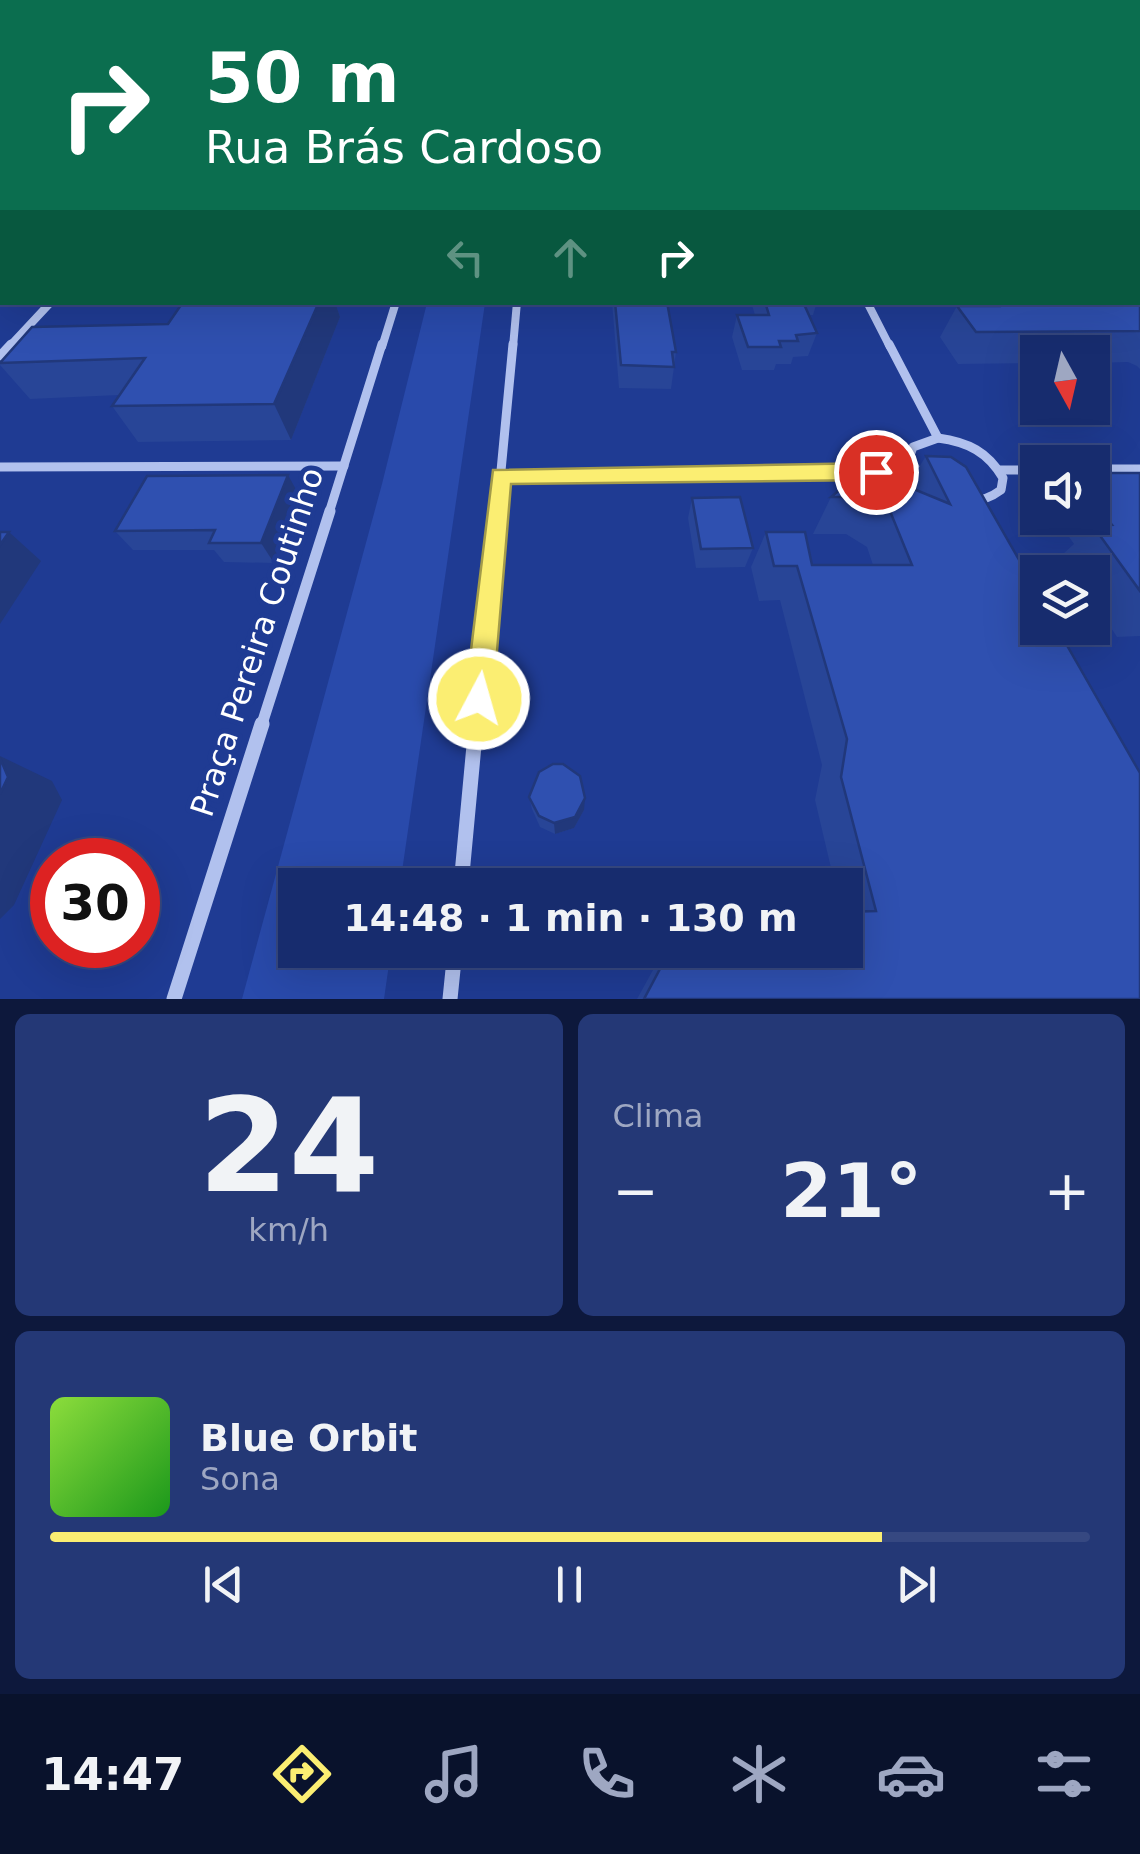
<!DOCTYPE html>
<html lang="pt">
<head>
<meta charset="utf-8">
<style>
  :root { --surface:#172c6e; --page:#243876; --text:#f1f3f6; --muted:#9ea7c2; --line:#364881; --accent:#fbee72 }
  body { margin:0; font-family:"DejaVu Sans",sans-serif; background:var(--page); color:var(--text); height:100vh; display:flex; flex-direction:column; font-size:38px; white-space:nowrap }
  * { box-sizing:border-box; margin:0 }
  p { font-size:32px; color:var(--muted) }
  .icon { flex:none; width:55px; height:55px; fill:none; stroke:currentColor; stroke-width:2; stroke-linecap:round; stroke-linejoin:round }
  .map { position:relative; height:999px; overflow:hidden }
  .details { display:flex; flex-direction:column; gap:15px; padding:15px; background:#0d183c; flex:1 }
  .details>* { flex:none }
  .top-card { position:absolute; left:0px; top:0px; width:1140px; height:305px; box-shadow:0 10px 40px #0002,0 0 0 2px var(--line); background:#0b6e4f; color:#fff; overflow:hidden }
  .needle { width:65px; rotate:172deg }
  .buttons { position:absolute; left:1020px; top:335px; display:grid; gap:20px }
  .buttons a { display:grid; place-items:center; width:90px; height:90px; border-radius:0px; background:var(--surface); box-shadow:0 10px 40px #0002,0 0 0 2px var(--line); font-size:50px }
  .speed { position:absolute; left:30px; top:838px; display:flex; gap:20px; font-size:50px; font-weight:700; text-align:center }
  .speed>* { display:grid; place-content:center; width:130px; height:130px; border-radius:50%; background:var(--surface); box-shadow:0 10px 40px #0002,0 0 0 2px var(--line); line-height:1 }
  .speed .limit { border:15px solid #d22; background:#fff; color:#111 }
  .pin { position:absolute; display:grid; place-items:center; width:85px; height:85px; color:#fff; margin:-42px; border:5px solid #fff; border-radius:50%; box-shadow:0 2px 10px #0007 }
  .me { position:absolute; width:110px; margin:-55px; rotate:6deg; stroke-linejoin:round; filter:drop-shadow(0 0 8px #0008) }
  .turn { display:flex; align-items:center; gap:35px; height:210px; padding:0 40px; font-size:45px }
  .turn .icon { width:130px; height:130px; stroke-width:2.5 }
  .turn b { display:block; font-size:70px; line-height:85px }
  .lanes { display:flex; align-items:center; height:95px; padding:0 40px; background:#0003; justify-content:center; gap:50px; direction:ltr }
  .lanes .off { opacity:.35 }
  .big { font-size:75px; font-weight:600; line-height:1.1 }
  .details .card { flex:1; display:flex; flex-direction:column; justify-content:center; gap:15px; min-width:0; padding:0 35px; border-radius:15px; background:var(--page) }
  .details .dial { align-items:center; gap:0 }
  .dial b { font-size:130px; line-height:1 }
  .song { display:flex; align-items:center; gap:30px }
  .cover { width:120px; height:120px; border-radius:15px; background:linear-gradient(135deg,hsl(90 70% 55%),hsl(120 70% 35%)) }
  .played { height:10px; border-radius:5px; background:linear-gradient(90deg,var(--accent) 80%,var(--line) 80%) }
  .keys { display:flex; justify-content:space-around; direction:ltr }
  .heat { display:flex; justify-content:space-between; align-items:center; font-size:55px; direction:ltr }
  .details .tiles { flex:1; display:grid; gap:15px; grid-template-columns:1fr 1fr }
  .card:last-child { grid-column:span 2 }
  .trip { position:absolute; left:278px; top:868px; width:585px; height:100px; border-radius:0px; background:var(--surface); box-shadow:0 10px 40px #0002,0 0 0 2px var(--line); font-weight:600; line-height:100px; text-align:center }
  .menu { display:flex; height:160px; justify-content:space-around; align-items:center; background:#09122c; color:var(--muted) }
  .menu .icon { width:70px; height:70px }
  .menu .current { color:var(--accent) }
  .menu b { font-size:45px; color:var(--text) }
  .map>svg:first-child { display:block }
  .green { fill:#294aab }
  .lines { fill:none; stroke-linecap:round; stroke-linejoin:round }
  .minor-far3 { stroke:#b1c1ee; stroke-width:8 }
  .minor-far2 { stroke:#b1c1ee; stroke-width:9 }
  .minor-far1 { stroke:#b1c1ee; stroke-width:11 }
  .minor { stroke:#b1c1ee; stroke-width:15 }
  .wall { fill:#284597 }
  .shaded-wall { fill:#21387b }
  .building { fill:#2f50b0; stroke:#21387b; stroke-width:2.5 }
  .route { fill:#fbee72; stroke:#a39b4a; stroke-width:2.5 }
  .labels { text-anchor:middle; stroke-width:10; stroke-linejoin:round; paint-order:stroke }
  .near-street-label { font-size:32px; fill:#fff; stroke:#1f3b93 }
</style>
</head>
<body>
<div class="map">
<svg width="1140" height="999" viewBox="0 0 1140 999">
  <rect width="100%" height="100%" fill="#1f3b93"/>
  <path class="green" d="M 427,303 L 485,303 L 400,885 L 295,885 L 295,950 L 391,950 L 384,999 L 242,999 L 382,484 Z"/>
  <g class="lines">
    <g class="minor-far3">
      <path d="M 867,302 L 890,347"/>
      <path d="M 9,347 L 51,302"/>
      <path d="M 382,347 L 396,302"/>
      <path d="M 513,347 L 517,302"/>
    </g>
    <g class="minor-far2">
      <path d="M 889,344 L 938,438"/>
      <path d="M 0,356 L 11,344"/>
      <path d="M 938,438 C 968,442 988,452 1003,478 L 1001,490 C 966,516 927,491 909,458 L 913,447 Z"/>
      <path d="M 0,467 L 344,466"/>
      <path d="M 1092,469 L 1140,469"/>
      <path d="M 1001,470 L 1038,470"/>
      <path d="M 501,476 L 913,471"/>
      <path d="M 329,513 L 382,344"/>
      <path d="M 497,513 L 513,344"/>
    </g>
    <g class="minor-far1">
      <path d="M 261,727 L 330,511"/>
      <path d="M 476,727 L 497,511"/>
    </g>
    <g class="minor">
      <path d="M 461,885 L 476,724"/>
      <path d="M 174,999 L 262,724"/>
      <path d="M 450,999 L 455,950"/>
    </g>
  </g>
  <g class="wall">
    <path d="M 0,115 L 2,115 L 2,268 L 0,271 Z"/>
    <path d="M 1138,115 L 1140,115 L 1140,166 L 1138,164 Z"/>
    <path d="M 1138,186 L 1140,186 L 1140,369 L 1137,366 L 1128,362 L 1092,363 L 1092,352 L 1038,352 L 1038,363 L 958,364 L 940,337 L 957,306 L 993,306 L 995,303 L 1138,302 Z"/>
    <path d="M 183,302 L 335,302 L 340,317 L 291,440 L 138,442 L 112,406 L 119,395 L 30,399 L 0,365 L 0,362 L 168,324 Z"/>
    <path d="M 612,302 L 667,302 L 676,352 L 671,389 L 619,388 Z"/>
    <path d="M 751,302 L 817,302 L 813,315 L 809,315 L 817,333 L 808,356 L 793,357 L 791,364 L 776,364 L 774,370 L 742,370 L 732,337 L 737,315 L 755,315 Z"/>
    <path d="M 926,456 L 966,467 L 1140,999 L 637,999 L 664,950 L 845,950 L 845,885 L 835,885 L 815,800 L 822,765 L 780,600 L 759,601 L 751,567 L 766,532 L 812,565 L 873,565 L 867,547 L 846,534 L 813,534 L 831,497 L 907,486 Z"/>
    <path d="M 1092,473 L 1140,473 L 1140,636 L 1117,637 L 1092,599 L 1092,572 L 1075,572 L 1063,554 L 1074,544 L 1056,518 L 1092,518 Z"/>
    <path d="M 299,495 L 274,563 L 224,562 L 214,550 L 133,550 L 115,531 Z"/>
    <path d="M 692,498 L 753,548 L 745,567 L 696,568 L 688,518 Z"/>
    <path d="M 529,797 L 584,810 L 574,828 L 555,834 L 540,827 L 532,809 Z"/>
  </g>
  <g class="shaded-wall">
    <path d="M 319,302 L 335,302 L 340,317 L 291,440 L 274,404 Z"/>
    <path d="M 288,475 L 299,495 L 274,563 L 261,543 Z"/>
    <path d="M 9,532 L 41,561 L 0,624 L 0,545 Z"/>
    <path d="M 0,756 L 52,781 L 62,800 L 14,905 L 0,919 Z"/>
    <path d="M 585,798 L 584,810 L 574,828 L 555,834 L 554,823 Z"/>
  </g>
  <g class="building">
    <rect x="0" y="115" width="2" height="131"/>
    <path d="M 1138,115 L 1140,115 L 1140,136 L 1138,135 Z"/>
    <path d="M 1138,186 L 1140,186 L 1140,245 L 1138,244 Z"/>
    <path d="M 1138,260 L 1140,260 L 1140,331 L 976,332 L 957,306 L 999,306 L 997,302 L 1138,302 Z"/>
    <path d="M 183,302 L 319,302 L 274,404 L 112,406 L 145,358 L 0,363 L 32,327 L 168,324 Z"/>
    <path d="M 615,302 L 667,302 L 676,352 L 672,352 L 674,367 L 621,365 Z"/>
    <path d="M 765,302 L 803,302 L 817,333 L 796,335 L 798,341 L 779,341 L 781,347 L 748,347 L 737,315 L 769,315 Z"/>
    <path d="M 926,456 L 951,457 L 966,467 L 1038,593 L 1038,628 L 1057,628 L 1140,773 L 1140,999 L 644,999 L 670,950 L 845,950 L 845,912 L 876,911 L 841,777 L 847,739 L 797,566 L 774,566 L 766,532 L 805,532 L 812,565 L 912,565 L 890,511 L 867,497 L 831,497 L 865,469 L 950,504 Z"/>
    <path d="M 1092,473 L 1140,473 L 1140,591 L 1093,526 L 1112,525 L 1092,499 Z"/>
    <path d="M 288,475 L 261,543 L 209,543 L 215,530 L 115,531 L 147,476 Z"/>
    <path d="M 740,497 L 753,548 L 701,549 L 692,498 Z"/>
    <path d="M 0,532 L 9,532 L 0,545 Z"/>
    <path d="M 0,758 L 8,777 L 0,794 Z"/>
    <path d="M 553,764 L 563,764 L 580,776 L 585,798 L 575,817 L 554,823 L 539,816 L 529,797 L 539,772 Z"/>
  </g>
  <linearGradient id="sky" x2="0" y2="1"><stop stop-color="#112051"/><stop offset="0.45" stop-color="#3c559e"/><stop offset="1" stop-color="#3c559e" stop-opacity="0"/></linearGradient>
  <rect width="1140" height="255" fill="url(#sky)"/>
  <path class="route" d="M 876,463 L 887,472 L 876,480 L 511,484 L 493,699 L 489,709 L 479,713 L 469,709 L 465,699 L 493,470 Z"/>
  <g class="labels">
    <g class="near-street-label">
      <text transform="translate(257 642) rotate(-72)" y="11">Praça Pereira Coutinho</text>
    </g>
  </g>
</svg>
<div class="buttons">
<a><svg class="needle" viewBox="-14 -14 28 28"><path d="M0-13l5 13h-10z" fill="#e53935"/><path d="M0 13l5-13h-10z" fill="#9ea7c2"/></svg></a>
<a><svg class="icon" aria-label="sound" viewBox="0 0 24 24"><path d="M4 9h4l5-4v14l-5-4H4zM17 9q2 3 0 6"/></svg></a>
<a><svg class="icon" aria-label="layers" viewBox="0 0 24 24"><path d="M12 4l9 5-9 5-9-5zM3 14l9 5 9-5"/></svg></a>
</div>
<div class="speed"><div class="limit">30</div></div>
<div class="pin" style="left:876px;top:472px;background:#d93025"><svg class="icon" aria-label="arrive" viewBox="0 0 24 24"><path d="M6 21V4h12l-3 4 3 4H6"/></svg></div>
<svg class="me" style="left:479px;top:699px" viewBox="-20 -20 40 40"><circle r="17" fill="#fbee72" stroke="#fff" stroke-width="3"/><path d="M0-11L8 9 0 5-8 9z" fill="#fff"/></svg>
<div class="trip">14:48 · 1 min · 130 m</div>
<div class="top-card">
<div class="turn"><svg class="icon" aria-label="right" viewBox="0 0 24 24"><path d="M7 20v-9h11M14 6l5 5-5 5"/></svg><div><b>50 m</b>Rua Brás Cardoso</div></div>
<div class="lanes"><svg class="icon off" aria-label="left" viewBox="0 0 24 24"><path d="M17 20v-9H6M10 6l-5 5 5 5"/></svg><svg class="icon off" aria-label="ahead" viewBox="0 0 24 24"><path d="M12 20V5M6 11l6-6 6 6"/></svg><svg class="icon" aria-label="right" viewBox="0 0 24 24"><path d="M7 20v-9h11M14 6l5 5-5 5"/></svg></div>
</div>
</div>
<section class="details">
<div class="tiles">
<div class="card dial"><b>24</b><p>km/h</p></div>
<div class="card"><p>Clima</p>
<div class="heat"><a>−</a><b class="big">21°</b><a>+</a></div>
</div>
<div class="card">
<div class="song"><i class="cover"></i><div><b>Blue Orbit</b><p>Sona</p></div></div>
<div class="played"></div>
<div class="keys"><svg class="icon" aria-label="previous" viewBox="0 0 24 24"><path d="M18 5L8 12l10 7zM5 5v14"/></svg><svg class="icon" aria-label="pause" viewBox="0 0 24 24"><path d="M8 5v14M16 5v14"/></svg><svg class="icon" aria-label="next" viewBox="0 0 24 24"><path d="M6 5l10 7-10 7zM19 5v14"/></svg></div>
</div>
</div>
</section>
<nav class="menu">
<b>14:47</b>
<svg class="icon current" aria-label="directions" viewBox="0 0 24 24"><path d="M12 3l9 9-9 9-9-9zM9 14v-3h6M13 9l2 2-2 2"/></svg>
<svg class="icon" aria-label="music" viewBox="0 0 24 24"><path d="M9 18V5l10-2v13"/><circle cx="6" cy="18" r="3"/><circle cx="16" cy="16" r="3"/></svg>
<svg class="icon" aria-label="phone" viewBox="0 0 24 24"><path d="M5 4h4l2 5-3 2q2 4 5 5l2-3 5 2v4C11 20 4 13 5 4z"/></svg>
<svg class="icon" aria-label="climate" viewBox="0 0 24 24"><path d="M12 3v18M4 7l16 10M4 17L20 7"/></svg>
<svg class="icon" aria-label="car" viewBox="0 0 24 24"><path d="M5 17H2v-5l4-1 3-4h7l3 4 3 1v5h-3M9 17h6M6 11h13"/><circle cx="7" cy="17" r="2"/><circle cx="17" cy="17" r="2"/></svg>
<svg class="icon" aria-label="filters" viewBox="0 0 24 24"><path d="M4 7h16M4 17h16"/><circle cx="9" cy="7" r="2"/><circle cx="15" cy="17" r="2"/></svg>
</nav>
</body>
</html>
